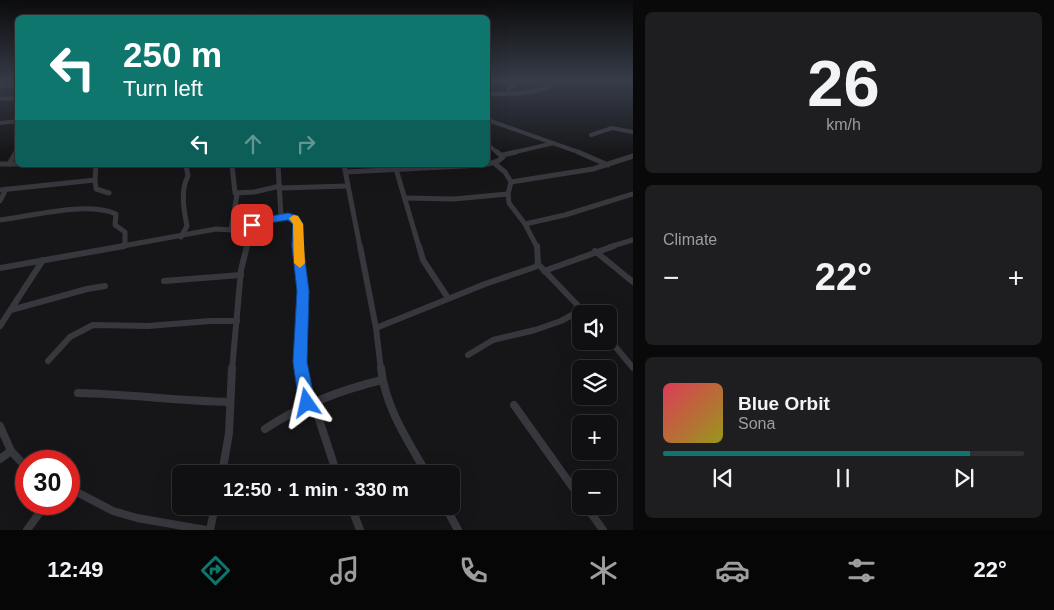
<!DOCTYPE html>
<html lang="en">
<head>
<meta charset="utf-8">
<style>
  :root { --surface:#101012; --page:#1e1e20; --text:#f1f3f6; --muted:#9c9d9f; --line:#303032; --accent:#0f766e }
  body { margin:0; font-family:Helvetica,sans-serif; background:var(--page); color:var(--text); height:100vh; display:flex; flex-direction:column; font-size:19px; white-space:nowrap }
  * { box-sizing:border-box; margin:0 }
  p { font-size:16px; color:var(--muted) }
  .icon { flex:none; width:28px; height:28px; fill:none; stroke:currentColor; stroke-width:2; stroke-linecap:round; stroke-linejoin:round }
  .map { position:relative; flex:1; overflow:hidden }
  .drawer { display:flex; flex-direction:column; gap:12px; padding:12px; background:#09090a; width:421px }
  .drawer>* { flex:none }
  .guide { position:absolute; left:15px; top:15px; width:475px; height:152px; border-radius:8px; box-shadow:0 5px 20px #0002,0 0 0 1px var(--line); background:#0f766e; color:#fff; overflow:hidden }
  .fabs { position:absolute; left:572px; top:305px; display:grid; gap:10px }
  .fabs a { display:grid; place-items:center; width:45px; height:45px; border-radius:8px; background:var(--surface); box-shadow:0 5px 20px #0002,0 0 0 1px var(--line); font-size:25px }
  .speed { position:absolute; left:15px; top:450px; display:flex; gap:10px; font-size:25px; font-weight:700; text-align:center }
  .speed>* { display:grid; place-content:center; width:65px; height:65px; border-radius:50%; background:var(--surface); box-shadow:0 5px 20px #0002,0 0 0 1px var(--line); line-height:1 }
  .speed .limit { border:8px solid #d22; background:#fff; color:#111 }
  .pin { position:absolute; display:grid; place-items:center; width:42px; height:42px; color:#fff; margin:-21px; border-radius:10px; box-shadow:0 2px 8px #0006 }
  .me { position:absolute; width:55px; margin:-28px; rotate:349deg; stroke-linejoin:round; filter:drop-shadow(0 0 4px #0008) }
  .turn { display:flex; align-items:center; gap:18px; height:105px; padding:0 25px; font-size:22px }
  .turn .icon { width:65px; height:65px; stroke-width:2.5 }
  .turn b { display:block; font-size:35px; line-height:42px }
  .lanes { display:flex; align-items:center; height:48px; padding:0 25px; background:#0003; justify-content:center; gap:25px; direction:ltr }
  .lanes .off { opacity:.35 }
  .big { font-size:38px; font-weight:800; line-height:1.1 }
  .drawer .tile { flex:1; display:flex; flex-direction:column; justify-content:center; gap:8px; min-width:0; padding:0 18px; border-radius:8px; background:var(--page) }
  .drawer .dial { align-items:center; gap:0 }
  .dial b { font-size:65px; line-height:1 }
  .song { display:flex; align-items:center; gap:15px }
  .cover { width:60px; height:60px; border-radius:8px; background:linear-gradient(135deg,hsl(350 70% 55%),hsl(60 70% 35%)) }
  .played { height:5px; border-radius:2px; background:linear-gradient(90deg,var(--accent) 85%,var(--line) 85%) }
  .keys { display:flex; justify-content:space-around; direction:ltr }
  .heat { display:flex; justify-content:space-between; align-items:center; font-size:28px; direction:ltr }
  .trip { position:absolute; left:172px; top:465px; width:288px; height:50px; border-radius:8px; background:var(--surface); box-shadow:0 5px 20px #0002,0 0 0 1px var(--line); font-weight:800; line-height:50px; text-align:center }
  .dock { display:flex; height:80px; justify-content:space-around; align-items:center; background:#060607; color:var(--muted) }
  .dock .icon { width:35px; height:35px }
  .dock .on { color:var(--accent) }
  .dock b { font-size:22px; color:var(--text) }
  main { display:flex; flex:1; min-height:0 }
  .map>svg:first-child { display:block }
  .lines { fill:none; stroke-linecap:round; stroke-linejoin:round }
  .minor-far3 { stroke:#37383d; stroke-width:4 }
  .minor-far2 { stroke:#37383d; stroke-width:5 }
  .minor-far1 { stroke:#37383d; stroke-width:6 }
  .minor { stroke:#37383d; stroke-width:8 }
  .route { fill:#1a73e8; stroke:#114b97 }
  .slow { fill:#f59e0b }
</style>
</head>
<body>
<main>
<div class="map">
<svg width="633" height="530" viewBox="0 0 633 530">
  <rect width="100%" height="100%" fill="#161618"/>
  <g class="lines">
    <g class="minor-far3">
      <path d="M 582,82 L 584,81"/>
      <path d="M 0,86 L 18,85"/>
      <path d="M 510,93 L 508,89 L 519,81"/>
      <path d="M 488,94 C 511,94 539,95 559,81"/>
      <path d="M 0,99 L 18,98"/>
      <path d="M 488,120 L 581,153"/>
      <path d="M 0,123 L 18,121"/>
      <path d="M 591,135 L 612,128 L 633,132"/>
      <path d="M 488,145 L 498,153"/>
      <path d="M 15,153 L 18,149"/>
      <path d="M 511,153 L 554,143"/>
    </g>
    <g class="minor-far2">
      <path d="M 578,152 L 608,165"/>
      <path d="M 503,155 L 516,152"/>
      <path d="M 494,163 L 505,172 L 511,182 L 508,194 L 509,203 L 525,224 L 537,247"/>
      <path d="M 0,164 L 18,164"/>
      <path d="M 9,164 L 16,152"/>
      <path d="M 488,164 L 498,161 L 503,157 L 497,152"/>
      <path d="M 232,165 L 235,193 L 254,192 L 280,186"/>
      <path d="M 344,165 L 360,247"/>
      <path d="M 396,169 L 419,247"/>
      <path d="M 346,172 L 483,165"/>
      <path d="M 95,180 L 96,189 L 109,193"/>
      <path d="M 511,182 L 593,169 L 633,156"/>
      <path d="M 281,188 L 347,186"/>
      <path d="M 0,190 L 95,180 L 96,165"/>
      <path d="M 405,198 L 454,199 L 508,194"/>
      <path d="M 0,201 L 6,189"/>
      <path d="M 281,216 L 294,218 L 298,224 L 298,247"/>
      <path d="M 0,220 C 33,216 86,201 116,214 L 115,225 L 125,232 L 125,245"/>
      <path d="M 525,224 L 565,215 L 633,194"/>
      <path d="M 231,230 L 237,194"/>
      <path d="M 181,237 L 187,226 C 184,211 180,190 188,176 L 186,165"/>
      <path d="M 117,247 L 216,229 L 249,231"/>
      <path d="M 246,247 L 251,226 C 262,219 274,222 281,216 L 278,165"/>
      <path d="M 609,247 L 633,240"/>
    </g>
    <g class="minor-far1">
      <path d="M 298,246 L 303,281 L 301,370"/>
      <path d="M 360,246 L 376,328 L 381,370"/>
      <path d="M 419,246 L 423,260 L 448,298"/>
      <path d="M 537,246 L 538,264 L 586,314"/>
      <path d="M 595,251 L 633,282"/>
      <path d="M 0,268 L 124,246"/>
      <path d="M 544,271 L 614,246"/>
      <path d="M 164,281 L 241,275"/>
      <path d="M 11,310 L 87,289 L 105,286"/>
      <path d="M 0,326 L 43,260"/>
      <path d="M 376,328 L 485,284 L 535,267 L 538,264"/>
      <path d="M 609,339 L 633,368"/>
      <path d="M 468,355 L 493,340 L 535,330 L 561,321 L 583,309"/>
      <path d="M 48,361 L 70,337 L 93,325 L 148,326 L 210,321 L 237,321"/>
      <path d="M 232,370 L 241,270 L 247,246"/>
    </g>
    <g class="minor">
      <path d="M 301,368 L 307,403"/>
      <path d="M 381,368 C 385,407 408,441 427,474"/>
      <path d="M 78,393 C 129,394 178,401 229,402"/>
      <path d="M 313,401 L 337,474"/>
      <path d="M 514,405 L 581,499"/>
      <path d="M 0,426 L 11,451 L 26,467"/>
      <path d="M 265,429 C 301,405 340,390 382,380"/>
      <path d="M 0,459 L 11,451"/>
      <path d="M 222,474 L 229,433 L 232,368"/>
      <path d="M 69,488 L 113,511 L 137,518 L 206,530"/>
      <path d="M 351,506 L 360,530"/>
      <path d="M 445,506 L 458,530"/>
      <path d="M 586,506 L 603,530"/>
      <path d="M 27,530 L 46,504"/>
      <path d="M 210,530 L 215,506"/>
    </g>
  </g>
  <linearGradient id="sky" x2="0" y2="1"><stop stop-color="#0c0c0d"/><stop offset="0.52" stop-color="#363c48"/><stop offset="1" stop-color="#363c48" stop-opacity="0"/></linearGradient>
  <rect width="633" height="155" fill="url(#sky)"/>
  <path class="route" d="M 288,213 L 298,216 L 303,224 L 303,246 L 309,291 L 307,362 L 315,403 L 312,409 L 307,411 L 302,409 L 299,403 L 293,362 L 297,291 L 292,246 L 293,224 L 288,220 L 261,224 L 252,228 L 247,225 L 255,219 Z"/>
  <path class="slow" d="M 294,215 L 298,216 L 303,224 L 305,263 L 300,268 L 294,263 L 293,224 L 289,218 Z"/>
</svg>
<div class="fabs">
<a><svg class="icon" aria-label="sound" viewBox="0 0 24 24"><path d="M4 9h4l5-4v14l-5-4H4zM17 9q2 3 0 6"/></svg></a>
<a><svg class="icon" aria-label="layers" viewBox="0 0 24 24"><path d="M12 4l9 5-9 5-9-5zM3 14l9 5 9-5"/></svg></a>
<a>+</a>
<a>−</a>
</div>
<div class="speed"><div class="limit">30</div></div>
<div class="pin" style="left:252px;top:225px;background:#d93025"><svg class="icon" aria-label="arrive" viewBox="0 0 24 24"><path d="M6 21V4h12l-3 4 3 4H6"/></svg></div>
<svg class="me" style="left:307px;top:403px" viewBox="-20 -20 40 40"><path d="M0-17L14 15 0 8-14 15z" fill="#1a73e8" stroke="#fff" stroke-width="4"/></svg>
<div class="trip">12:50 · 1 min · 330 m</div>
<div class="guide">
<div class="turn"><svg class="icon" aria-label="left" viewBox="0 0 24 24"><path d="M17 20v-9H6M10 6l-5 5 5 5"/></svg><div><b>250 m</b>Turn left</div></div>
<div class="lanes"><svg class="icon" aria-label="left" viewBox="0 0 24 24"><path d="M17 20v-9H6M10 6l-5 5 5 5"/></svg><svg class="icon off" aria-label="ahead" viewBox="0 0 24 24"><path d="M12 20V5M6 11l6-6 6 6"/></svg><svg class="icon off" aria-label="right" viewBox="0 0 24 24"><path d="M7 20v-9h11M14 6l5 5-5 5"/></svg></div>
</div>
</div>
<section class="drawer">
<div class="tile dial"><b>26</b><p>km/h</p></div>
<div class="tile"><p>Climate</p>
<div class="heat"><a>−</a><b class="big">22°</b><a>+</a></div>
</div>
<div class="tile">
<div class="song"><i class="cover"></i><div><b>Blue Orbit</b><p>Sona</p></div></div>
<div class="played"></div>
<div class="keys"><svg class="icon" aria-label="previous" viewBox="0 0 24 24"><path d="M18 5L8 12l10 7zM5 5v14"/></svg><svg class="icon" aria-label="pause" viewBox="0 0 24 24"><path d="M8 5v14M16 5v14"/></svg><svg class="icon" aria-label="next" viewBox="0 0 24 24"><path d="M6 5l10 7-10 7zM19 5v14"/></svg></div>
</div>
</section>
</main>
<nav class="dock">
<b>12:49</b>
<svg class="icon on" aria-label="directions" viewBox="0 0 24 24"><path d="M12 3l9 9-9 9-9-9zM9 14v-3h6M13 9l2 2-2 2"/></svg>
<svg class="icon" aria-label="music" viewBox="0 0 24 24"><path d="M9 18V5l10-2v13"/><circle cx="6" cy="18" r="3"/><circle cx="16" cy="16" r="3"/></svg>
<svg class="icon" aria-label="phone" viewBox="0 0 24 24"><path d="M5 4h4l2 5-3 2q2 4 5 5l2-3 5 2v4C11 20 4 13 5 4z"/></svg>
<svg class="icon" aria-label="climate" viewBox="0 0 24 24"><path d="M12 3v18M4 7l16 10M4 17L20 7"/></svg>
<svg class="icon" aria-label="car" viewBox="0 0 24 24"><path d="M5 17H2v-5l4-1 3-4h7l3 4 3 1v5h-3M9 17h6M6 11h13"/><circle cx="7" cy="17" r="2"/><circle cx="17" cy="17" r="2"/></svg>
<svg class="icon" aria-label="filters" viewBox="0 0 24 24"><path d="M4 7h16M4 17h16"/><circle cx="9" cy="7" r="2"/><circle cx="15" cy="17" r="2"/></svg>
<b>22°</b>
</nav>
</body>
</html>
